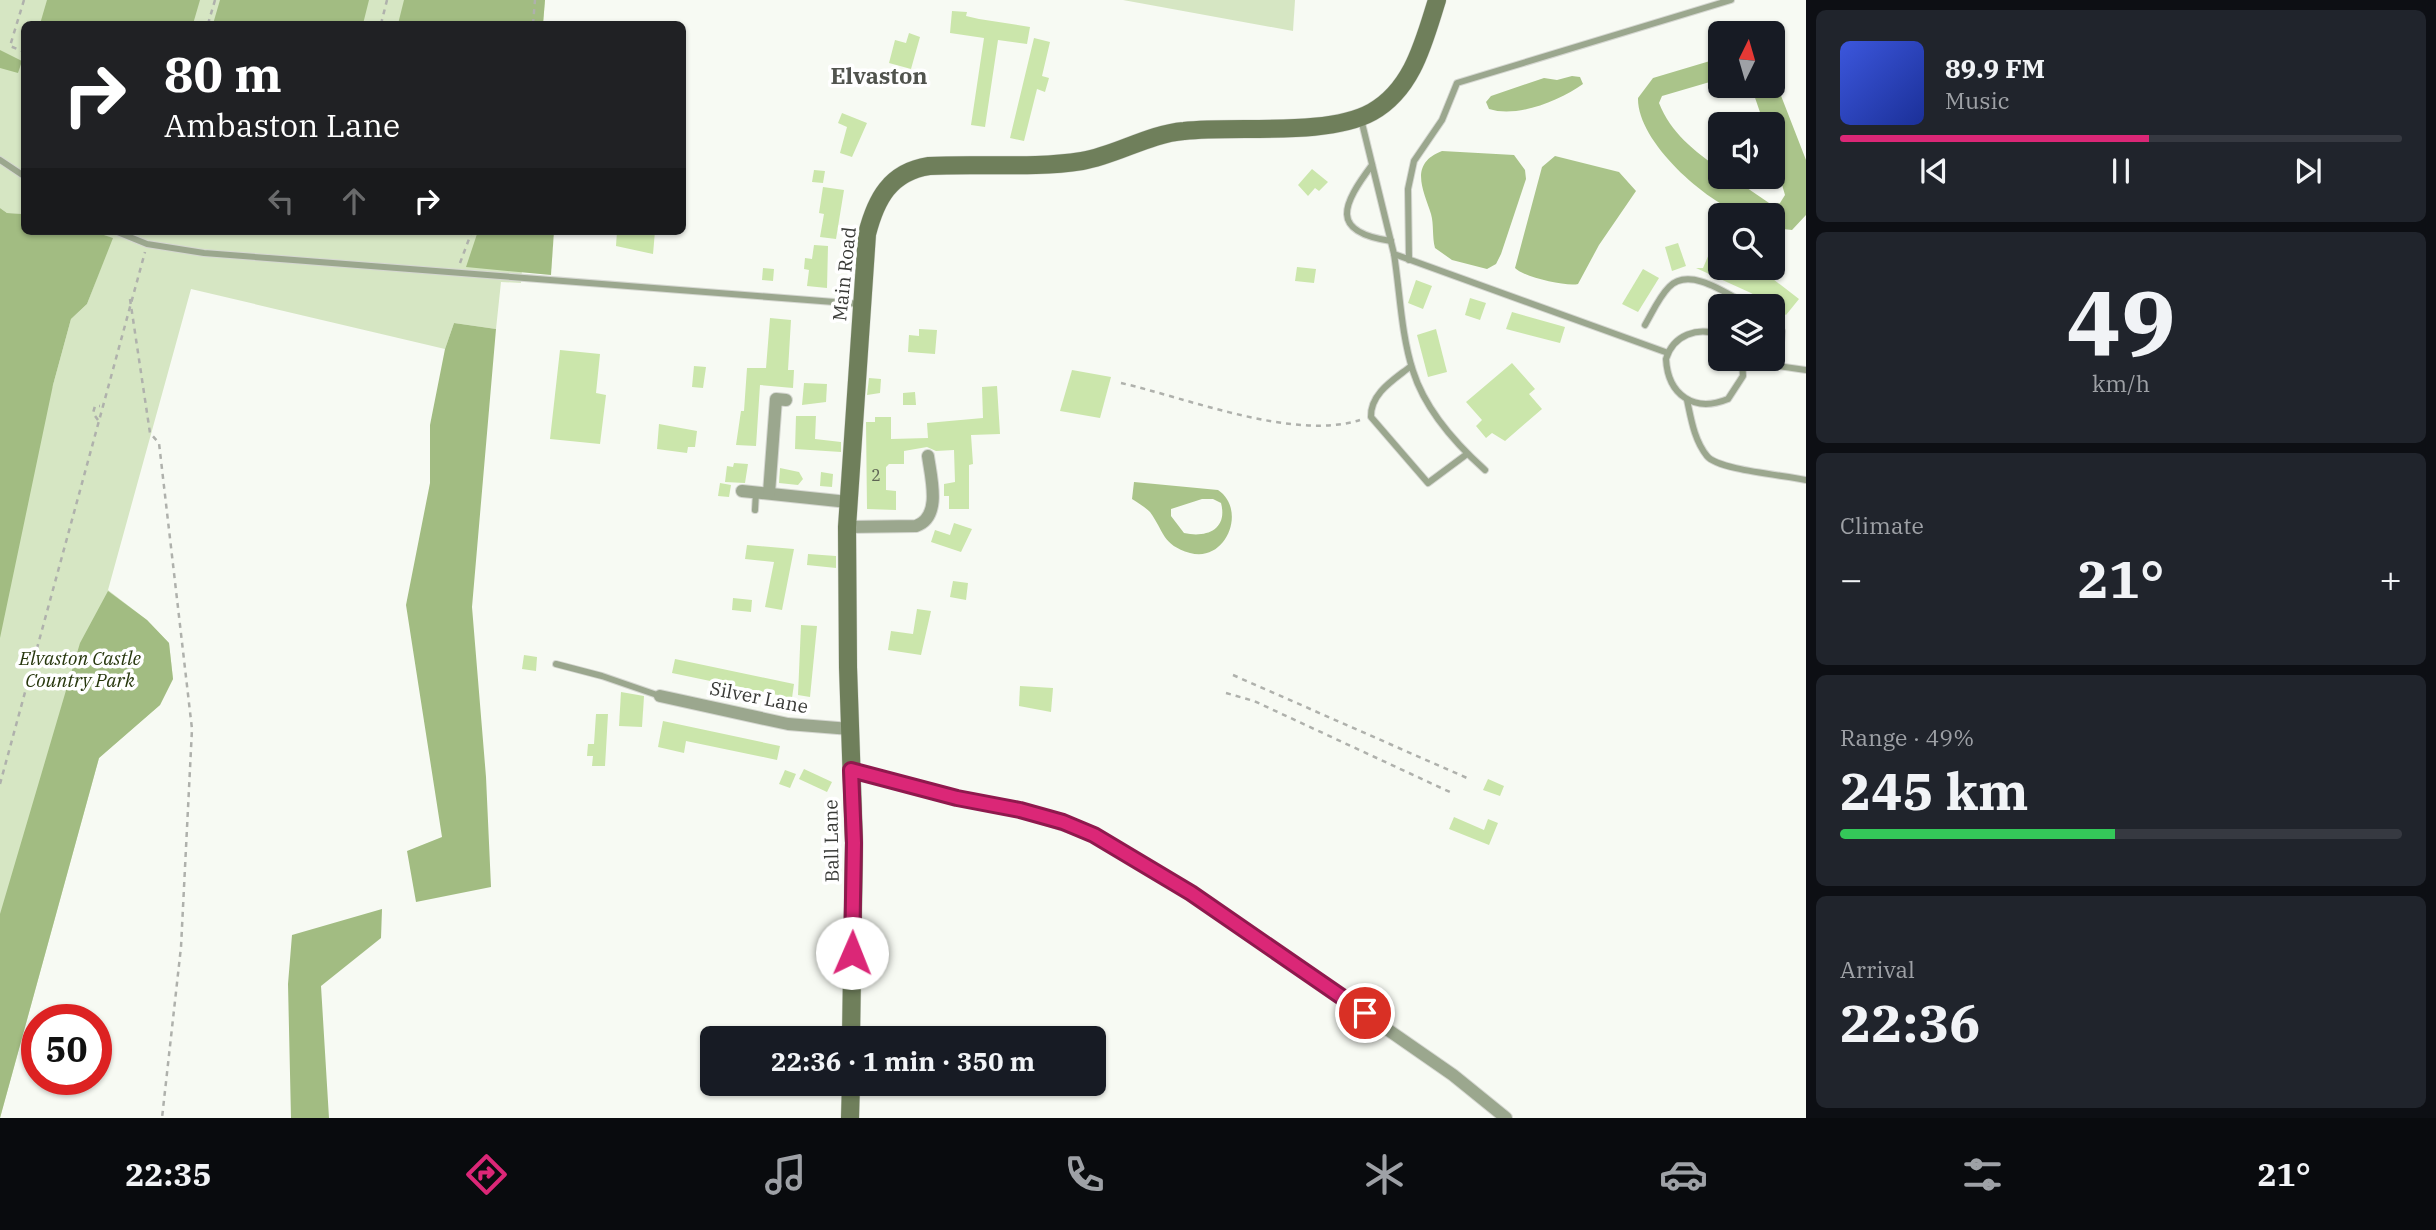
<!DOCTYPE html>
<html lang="en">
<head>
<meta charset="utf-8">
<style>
  :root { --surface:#171b24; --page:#20242c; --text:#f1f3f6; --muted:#9ea1a6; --line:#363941; --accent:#db2777 }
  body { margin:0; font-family:"IBM Plex Serif",serif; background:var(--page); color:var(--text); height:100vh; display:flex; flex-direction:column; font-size:26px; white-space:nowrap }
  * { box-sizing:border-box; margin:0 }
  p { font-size:23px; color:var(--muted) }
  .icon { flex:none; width:38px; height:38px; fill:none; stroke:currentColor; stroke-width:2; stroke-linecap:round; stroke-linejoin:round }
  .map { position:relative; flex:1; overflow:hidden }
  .drawer { display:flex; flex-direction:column; gap:10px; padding:10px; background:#0d0f14; width:630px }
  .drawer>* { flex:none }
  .hud { position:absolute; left:21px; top:21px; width:665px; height:214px; border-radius:10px; box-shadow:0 2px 5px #0004; background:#202124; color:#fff; overflow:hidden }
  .needle { width:46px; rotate:5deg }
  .fabs { position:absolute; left:1708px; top:21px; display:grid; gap:14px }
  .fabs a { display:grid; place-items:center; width:77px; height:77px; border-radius:10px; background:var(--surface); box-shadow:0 2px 5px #0004; font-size:35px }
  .speed { position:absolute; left:21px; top:1004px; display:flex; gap:14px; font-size:35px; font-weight:700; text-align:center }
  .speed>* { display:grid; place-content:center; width:91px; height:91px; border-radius:50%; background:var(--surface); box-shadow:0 2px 5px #0004; line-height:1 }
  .speed .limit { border:10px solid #d22; background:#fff; color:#111 }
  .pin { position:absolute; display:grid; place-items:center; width:60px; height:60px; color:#fff; margin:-30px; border:4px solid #fff; border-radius:50%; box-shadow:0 2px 7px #0007 }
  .me { position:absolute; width:77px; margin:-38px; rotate:1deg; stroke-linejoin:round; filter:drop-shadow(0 0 5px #0008) }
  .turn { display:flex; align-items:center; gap:24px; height:147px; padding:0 28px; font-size:32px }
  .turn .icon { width:91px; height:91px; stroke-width:2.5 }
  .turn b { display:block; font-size:49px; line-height:60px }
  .lanes { display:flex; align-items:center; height:66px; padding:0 28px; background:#0003; justify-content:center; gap:35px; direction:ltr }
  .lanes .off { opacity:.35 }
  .big { font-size:52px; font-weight:700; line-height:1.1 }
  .drawer .widget { flex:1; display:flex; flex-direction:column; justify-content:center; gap:10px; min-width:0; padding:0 24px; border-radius:10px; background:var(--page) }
  .drawer .dial { align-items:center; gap:0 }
  .dial b { font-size:91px; line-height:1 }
  .song { display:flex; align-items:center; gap:21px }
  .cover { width:84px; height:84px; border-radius:10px; background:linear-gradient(135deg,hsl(230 70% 55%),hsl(230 70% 35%)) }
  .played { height:7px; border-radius:4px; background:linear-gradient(90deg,var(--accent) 55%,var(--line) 55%) }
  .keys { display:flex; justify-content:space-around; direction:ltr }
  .heat { display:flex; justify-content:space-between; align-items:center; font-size:38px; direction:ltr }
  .charge { height:10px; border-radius:5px; background:linear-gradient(90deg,#34c759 49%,var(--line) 0) }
  .trip { position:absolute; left:700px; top:1026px; width:406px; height:70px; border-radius:10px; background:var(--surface); box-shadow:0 2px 5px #0004; font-weight:700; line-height:70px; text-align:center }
  .tabs { display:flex; height:112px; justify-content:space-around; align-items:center; background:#090b0e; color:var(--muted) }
  .tabs .icon { width:49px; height:49px }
  .tabs .current { color:var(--accent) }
  .tabs b { font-size:32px; color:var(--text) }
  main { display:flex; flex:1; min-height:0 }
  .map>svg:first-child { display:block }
  .green { fill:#d6e6c3 }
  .forest { fill:#a2bc82 }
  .water { fill:#aac48a; fill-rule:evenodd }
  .building { fill:#cbe6ab }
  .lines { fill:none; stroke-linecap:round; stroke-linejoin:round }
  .service-casing { stroke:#d5d7d1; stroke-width:8 }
  .minor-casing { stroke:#d5d7d1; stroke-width:14 }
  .secondary-casing { stroke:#d5d7d1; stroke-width:19 }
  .path { stroke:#afb1ac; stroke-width:2.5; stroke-dasharray:5 5; stroke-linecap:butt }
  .service { stroke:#9ba78e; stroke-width:6 }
  .minor { stroke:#9ba78e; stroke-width:12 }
  .secondary { stroke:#6f7f5b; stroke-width:18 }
  .route-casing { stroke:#8e194d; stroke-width:18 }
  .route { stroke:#db2777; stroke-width:12 }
  .labels { text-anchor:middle; stroke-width:7; stroke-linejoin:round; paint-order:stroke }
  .number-label { font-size:16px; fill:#5e6554 }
  .street-label { font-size:19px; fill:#393a37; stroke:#fff }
  .park-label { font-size:19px; font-style:italic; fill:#27370d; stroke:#fff }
  .quarter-label { font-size:23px; font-weight:bold; fill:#51544e; stroke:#fff }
</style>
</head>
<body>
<main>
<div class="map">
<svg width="1806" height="1118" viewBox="0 0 1806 1118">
  <rect width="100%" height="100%" fill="#f7faf3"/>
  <g class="green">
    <path d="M 0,0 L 545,0 L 543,24 L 24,24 L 24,214 L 7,213 L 0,208 Z"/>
    <path d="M 1124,0 L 1295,0 L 1293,31 L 1123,0 Z"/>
    <path d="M 92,231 L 525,231 L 521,283 L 501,282 L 496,329 L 454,323 L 445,349 L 191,289 L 108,590 L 147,620 L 169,643 L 173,679 L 160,705 L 99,758 L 0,1118 L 0,526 L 53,385 L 71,319 L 87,304 L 112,238 Z"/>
  </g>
  <g class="forest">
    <path d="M 47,0 L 200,0 L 193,24 L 40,24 Z"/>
    <path d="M 220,0 L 369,0 L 363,24 L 213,24 Z"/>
    <path d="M 404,0 L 545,0 L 543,24 L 398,24 Z"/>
    <path d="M 0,50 L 22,61 L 18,73 L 0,68 Z"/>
    <path d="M 0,208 L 7,213 L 24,214 L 24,231 L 92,231 L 113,238 L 87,304 L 71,319 L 53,385 L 0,638 Z"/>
    <path d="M 478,231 L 554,231 L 551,275 L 466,267 Z"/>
    <path d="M 454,323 L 496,329 L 472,607 L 486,777 L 491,887 L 416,902 L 407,851 L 442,837 L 406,605 L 430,483 L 430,425 L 445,349 Z"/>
    <path d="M 108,591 L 147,620 L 169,643 L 173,679 L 160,705 L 99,758 L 0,1118 L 0,914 L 80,643 Z"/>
    <path d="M 382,909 L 381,938 L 321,986 L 329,1118 L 291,1118 L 288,984 L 292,935 Z"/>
  </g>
  <g class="water">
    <path d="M 1720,58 L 1720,79 L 1662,96 L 1659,103 C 1671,133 1694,151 1720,169 L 1720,177 L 1731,177 L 1772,205 L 1780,203 L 1785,195 L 1773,154 L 1773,124 L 1764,124 L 1751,86 L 1773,86 L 1773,75 L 1806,160 L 1806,215 L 1792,230 L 1773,228 L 1773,215 C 1764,215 1753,217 1745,215 C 1705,202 1637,141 1638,98 L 1653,78 Z"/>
    <path d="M 1572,76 L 1580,77 L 1583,84 C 1559,101 1517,118 1489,109 L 1486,102 L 1491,96 L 1544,78 L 1557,80 Z"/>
    <path d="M 1442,151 L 1514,155 L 1525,170 L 1526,179 L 1501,254 L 1496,264 L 1487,269 L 1452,260 L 1435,248 C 1432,237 1434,224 1431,214 C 1424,191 1408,164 1442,151 Z"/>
    <path d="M 1555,156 L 1619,172 L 1636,191 L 1599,245 L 1578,284 C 1567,287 1523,277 1515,268 L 1542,167 Z"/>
    <path d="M 1134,482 L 1218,490 C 1247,509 1227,563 1190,553 C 1162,545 1164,531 1150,512 C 1145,507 1138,503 1132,499 ZM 1202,499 L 1213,499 L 1221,503 C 1228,530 1206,538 1184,533 L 1171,516 L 1171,509 Z"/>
  </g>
  <g class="building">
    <path d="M 952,11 L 967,12 L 966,16 L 979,19 L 1030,27 L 1027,44 L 998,40 L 985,127 L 971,125 L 984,38 L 950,33 Z"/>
    <path d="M 909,33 L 920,37 L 911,69 L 889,63 L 895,40 L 906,43 Z"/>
    <path d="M 1034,38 L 1050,42 L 1042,76 L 1049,78 L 1045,92 L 1037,89 L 1024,141 L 1010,138 Z"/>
    <path d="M 842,113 L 867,123 L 852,157 L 840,153 L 847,127 L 838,123 Z"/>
    <path d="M 1312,169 L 1328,182 L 1319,191 L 1315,188 L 1308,196 L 1298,185 Z"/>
    <path d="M 814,170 L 825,171 L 823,183 L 812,182 Z"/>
    <path d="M 823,187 L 844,190 L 836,239 L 820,237 L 824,214 L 819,213 Z"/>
    <path d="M 617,231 L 655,231 L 653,254 L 616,246 Z"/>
    <path d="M 1678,243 L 1686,266 L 1672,271 L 1665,247 Z"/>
    <path d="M 814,245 L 828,246 L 827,288 L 807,286 L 809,270 L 804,269 L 805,258 L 812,259 Z"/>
    <path d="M 1709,254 L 1720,258 L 1720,268 L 1742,268 L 1759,275 L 1762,270 L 1775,276 L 1773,279 L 1799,299 L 1786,315 L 1751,293 L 1696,268 L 1703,268 Z"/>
    <path d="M 1297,267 L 1316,269 L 1314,283 L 1295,281 Z"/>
    <path d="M 763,268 L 774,269 L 773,281 L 762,280 Z"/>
    <path d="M 1643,269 L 1659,278 L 1638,312 L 1622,304 Z"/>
    <path d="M 1416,280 L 1432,286 L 1423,309 L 1408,303 Z"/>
    <path d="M 1470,298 L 1486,303 L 1480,320 L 1465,315 Z"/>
    <path d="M 1512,312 L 1565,327 L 1560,343 L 1506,329 Z"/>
    <path d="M 770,318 L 791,320 L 788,370 L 794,370 L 793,388 L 760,385 L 756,446 L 736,445 L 741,411 L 744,411 L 747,368 L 766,368 Z"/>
    <path d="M 919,329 L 937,330 L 935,354 L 908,352 L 909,335 L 919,336 Z"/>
    <path d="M 1436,329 L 1447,372 L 1428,377 L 1417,335 Z"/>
    <path d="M 560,350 L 600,354 L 596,393 L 606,395 L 600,444 L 550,439 Z"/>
    <path d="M 1512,363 L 1535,389 L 1529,394 L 1542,409 L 1505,441 L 1492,433 L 1486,438 L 1476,426 L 1482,420 L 1466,402 Z"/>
    <path d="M 694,366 L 706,367 L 703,388 L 692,387 Z"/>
    <path d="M 1072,370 L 1111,377 L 1100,418 L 1060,411 Z"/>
    <path d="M 869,378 L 881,379 L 880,393 L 867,395 Z"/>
    <path d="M 804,383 L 827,384 L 826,402 L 802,405 Z"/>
    <path d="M 997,386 L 1000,434 L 971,435 L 973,464 L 969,465 L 969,509 L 949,509 L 949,496 L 944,496 L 944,484 L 955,482 L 954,450 L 936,451 L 927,447 L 904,451 L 904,464 L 889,464 L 886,467 L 886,490 L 896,491 L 896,510 L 867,509 L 866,422 L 875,422 L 875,417 L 891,417 L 891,439 L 928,438 L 927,423 L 983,418 L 982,387 Z"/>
    <path d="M 915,392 L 916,405 L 903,405 L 903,393 Z"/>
    <path d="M 796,416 L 816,416 L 815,439 L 841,442 L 841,452 L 795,449 Z"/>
    <path d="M 659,424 L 697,431 L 695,447 L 688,447 L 687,453 L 657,449 Z"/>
    <path d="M 734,463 L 748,464 L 745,483 L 725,482 L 727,466 L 733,467 Z"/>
    <path d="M 780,468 L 799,472 L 803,479 L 798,485 L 779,483 Z"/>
    <path d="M 821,472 L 833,474 L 832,487 L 820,486 Z"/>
    <path d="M 720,483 L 731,485 L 729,497 L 718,496 Z"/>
    <path d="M 954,523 L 972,529 L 961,552 L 931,542 L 935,530 L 950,535 Z"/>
    <path d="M 747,545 L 794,549 L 782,610 L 765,607 L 774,562 L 745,559 Z"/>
    <path d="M 808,554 L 836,556 L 836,568 L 807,565 Z"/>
    <path d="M 953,581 L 968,583 L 966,600 L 950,597 Z"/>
    <path d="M 733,598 L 752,600 L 751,612 L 732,610 Z"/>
    <path d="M 917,609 L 931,611 L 921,655 L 888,650 L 891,631 L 913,634 Z"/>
    <path d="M 801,625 L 817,626 L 810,697 L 798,695 Z"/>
    <path d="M 524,655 L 537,657 L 536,671 L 522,669 Z"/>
    <path d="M 675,659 L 794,684 L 792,698 L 672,673 Z"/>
    <path d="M 1020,686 L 1053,688 L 1051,712 L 1019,706 Z"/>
    <path d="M 621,692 L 644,696 L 642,727 L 619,726 Z"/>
    <path d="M 596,714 L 608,714 L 605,766 L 592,766 L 593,756 L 587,756 L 588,744 L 594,744 Z"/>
    <path d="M 663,721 L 780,746 L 777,760 L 686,741 L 684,753 L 658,747 Z"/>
    <path d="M 804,769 L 832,782 L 827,792 L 799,779 Z"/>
    <path d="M 785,770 L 796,774 L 790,788 L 779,784 Z"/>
    <path d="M 1488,779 L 1504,786 L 1500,796 L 1483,790 Z"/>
    <path d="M 1454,817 L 1484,830 L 1488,819 L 1498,823 L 1489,845 L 1449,829 Z"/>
  </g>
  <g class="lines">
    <g class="service-casing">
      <g id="service">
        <path d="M 1361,119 L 1394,254 L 1668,353"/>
        <path d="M 0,160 L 24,176"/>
        <path d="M 1372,165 C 1343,204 1328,232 1391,241"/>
        <path d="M 115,231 L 147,244 L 204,253 L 860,304"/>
        <path d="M 1394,254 C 1400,292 1401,334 1413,371 C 1425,409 1456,444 1485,470"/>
        <path d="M 1409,260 L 1408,189 L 1414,161 L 1442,120 L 1457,83 L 1731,0"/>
        <path d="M 1773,320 L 1782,331 L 1779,365"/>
        <path d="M 1645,325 C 1652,313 1659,297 1669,287 C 1690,265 1730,296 1750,306"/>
        <path d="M 1720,335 C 1698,326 1673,335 1666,359 C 1668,395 1694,413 1728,399 L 1743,376 L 1742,359"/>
        <path d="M 1742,361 L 1806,370"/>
        <path d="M 1411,366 C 1395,379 1370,393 1371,417 L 1428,483 L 1467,454"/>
        <path d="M 1687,400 C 1691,418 1694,440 1707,456 C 1718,470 1784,475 1806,480"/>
        <path d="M 755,510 L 756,492"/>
        <path d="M 556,664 L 602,676 L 660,696"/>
      </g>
    </g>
    <g class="minor-casing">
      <g id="minor">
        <path d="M 742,491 L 848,502"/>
        <path d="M 769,493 L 776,399 L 786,400"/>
        <path d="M 847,527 L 916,526 C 942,517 931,478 928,456"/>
        <path d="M 660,696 L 788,724 L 850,729"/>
        <path d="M 851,770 L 957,798 L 1020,810 L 1094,835 L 1191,893 L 1453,1075 L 1506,1118"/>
      </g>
    </g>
    <g class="secondary-casing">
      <g id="secondary">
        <path d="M 851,1038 L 854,843 L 848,667 L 847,527 L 867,234 C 876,199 890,172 929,166 C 980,163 1032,169 1082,161 C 1117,155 1148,134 1184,131 C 1236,125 1327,137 1372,112 C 1413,89 1424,41 1437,0"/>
        <path d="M 850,1118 L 851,1083"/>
      </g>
    </g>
    <g class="path">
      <path d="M 24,0 L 10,46 L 24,52"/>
      <path d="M 208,24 L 215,0"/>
      <path d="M 381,24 L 387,0"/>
      <path d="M 533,24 L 535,0"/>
      <path d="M 460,263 L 472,231"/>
      <path d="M 130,299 L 150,433 L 159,443 L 192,729 L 181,947 L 162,1118"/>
      <path d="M 1121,383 C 1187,398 1294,441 1360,420"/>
      <path d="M 98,420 L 93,413 L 95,406 L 100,406"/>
      <path d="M 1233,675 L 1467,778"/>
      <path d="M 1226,693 L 1254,701 L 1452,793"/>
      <path d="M 0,784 L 145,252"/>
    </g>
    <use href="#service" class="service"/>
    <use href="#minor" class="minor"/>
    <use href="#secondary" class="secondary"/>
  </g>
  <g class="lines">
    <g class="route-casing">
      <path id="route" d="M 852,953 L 854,843 L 851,770 L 957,798 L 1020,810 L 1063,822 L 1094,835 L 1191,893 L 1365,1013"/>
    </g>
    <use href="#route" class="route"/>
  </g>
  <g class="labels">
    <g class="number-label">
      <text x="876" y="481">2</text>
    </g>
    <g class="street-label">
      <text transform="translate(844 274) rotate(-84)" y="7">Main Road</text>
      <text transform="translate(759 697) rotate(11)" y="7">Silver Lane</text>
      <text transform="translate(831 841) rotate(-91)" y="7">Ball Lane</text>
    </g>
    <g class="park-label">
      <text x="80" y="665">Elvaston Castle<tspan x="80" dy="22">Country Park</tspan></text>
    </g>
    <g class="quarter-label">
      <text x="879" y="84">Elvaston</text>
    </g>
  </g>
</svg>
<div class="fabs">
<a><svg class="needle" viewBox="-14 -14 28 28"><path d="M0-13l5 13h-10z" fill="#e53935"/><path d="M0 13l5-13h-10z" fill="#9ea1a6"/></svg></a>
<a><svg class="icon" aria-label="sound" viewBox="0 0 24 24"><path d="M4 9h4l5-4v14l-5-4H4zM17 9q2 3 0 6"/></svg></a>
<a><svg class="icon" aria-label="search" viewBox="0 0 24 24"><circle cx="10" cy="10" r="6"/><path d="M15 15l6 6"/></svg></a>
<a><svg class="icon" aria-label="layers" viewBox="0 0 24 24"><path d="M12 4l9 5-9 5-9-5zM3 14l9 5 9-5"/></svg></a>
</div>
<div class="speed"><div class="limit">50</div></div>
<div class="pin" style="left:1365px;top:1013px;background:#d93025"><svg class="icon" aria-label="arrive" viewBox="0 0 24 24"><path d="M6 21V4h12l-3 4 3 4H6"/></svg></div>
<svg class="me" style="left:852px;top:953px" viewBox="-20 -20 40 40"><circle r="19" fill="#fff"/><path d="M0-13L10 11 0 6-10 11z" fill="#db2777"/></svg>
<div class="trip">22:36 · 1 min · 350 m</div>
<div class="hud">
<div class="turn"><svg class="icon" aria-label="right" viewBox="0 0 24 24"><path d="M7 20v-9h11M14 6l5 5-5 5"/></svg><div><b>80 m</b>Ambaston Lane</div></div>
<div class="lanes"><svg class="icon off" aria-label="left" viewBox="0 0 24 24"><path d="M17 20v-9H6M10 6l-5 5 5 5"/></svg><svg class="icon off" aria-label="ahead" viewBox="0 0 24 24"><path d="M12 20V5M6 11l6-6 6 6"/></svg><svg class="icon" aria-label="right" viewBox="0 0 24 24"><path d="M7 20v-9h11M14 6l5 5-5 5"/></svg></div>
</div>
</div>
<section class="drawer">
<div class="widget">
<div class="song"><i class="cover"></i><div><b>89.9 FM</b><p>Music</p></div></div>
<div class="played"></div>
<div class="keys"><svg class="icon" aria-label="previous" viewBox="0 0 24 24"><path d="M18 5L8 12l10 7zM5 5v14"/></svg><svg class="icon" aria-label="pause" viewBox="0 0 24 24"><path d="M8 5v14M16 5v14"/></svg><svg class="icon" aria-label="next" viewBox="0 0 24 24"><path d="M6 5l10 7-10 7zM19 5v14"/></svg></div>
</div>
<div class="widget dial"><b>49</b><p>km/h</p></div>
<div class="widget"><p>Climate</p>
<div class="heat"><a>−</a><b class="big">21°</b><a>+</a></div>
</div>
<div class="widget"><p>Range · 49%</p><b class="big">245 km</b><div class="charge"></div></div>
<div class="widget"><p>Arrival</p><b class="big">22:36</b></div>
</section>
</main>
<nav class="tabs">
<b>22:35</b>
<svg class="icon current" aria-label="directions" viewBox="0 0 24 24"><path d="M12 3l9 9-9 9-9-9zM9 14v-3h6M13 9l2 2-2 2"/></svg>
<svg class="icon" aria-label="music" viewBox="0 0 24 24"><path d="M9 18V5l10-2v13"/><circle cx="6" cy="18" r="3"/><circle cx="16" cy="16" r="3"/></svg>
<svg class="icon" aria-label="phone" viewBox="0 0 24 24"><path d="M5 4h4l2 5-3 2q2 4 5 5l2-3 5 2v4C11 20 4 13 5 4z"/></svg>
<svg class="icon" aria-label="climate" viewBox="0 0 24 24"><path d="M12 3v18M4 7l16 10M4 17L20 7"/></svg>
<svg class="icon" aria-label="car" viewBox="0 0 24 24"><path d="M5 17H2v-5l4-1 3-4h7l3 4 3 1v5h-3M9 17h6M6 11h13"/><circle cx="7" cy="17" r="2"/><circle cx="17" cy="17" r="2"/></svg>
<svg class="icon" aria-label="filters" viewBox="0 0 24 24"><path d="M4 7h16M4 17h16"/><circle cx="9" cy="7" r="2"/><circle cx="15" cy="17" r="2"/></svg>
<b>21°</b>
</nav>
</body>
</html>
